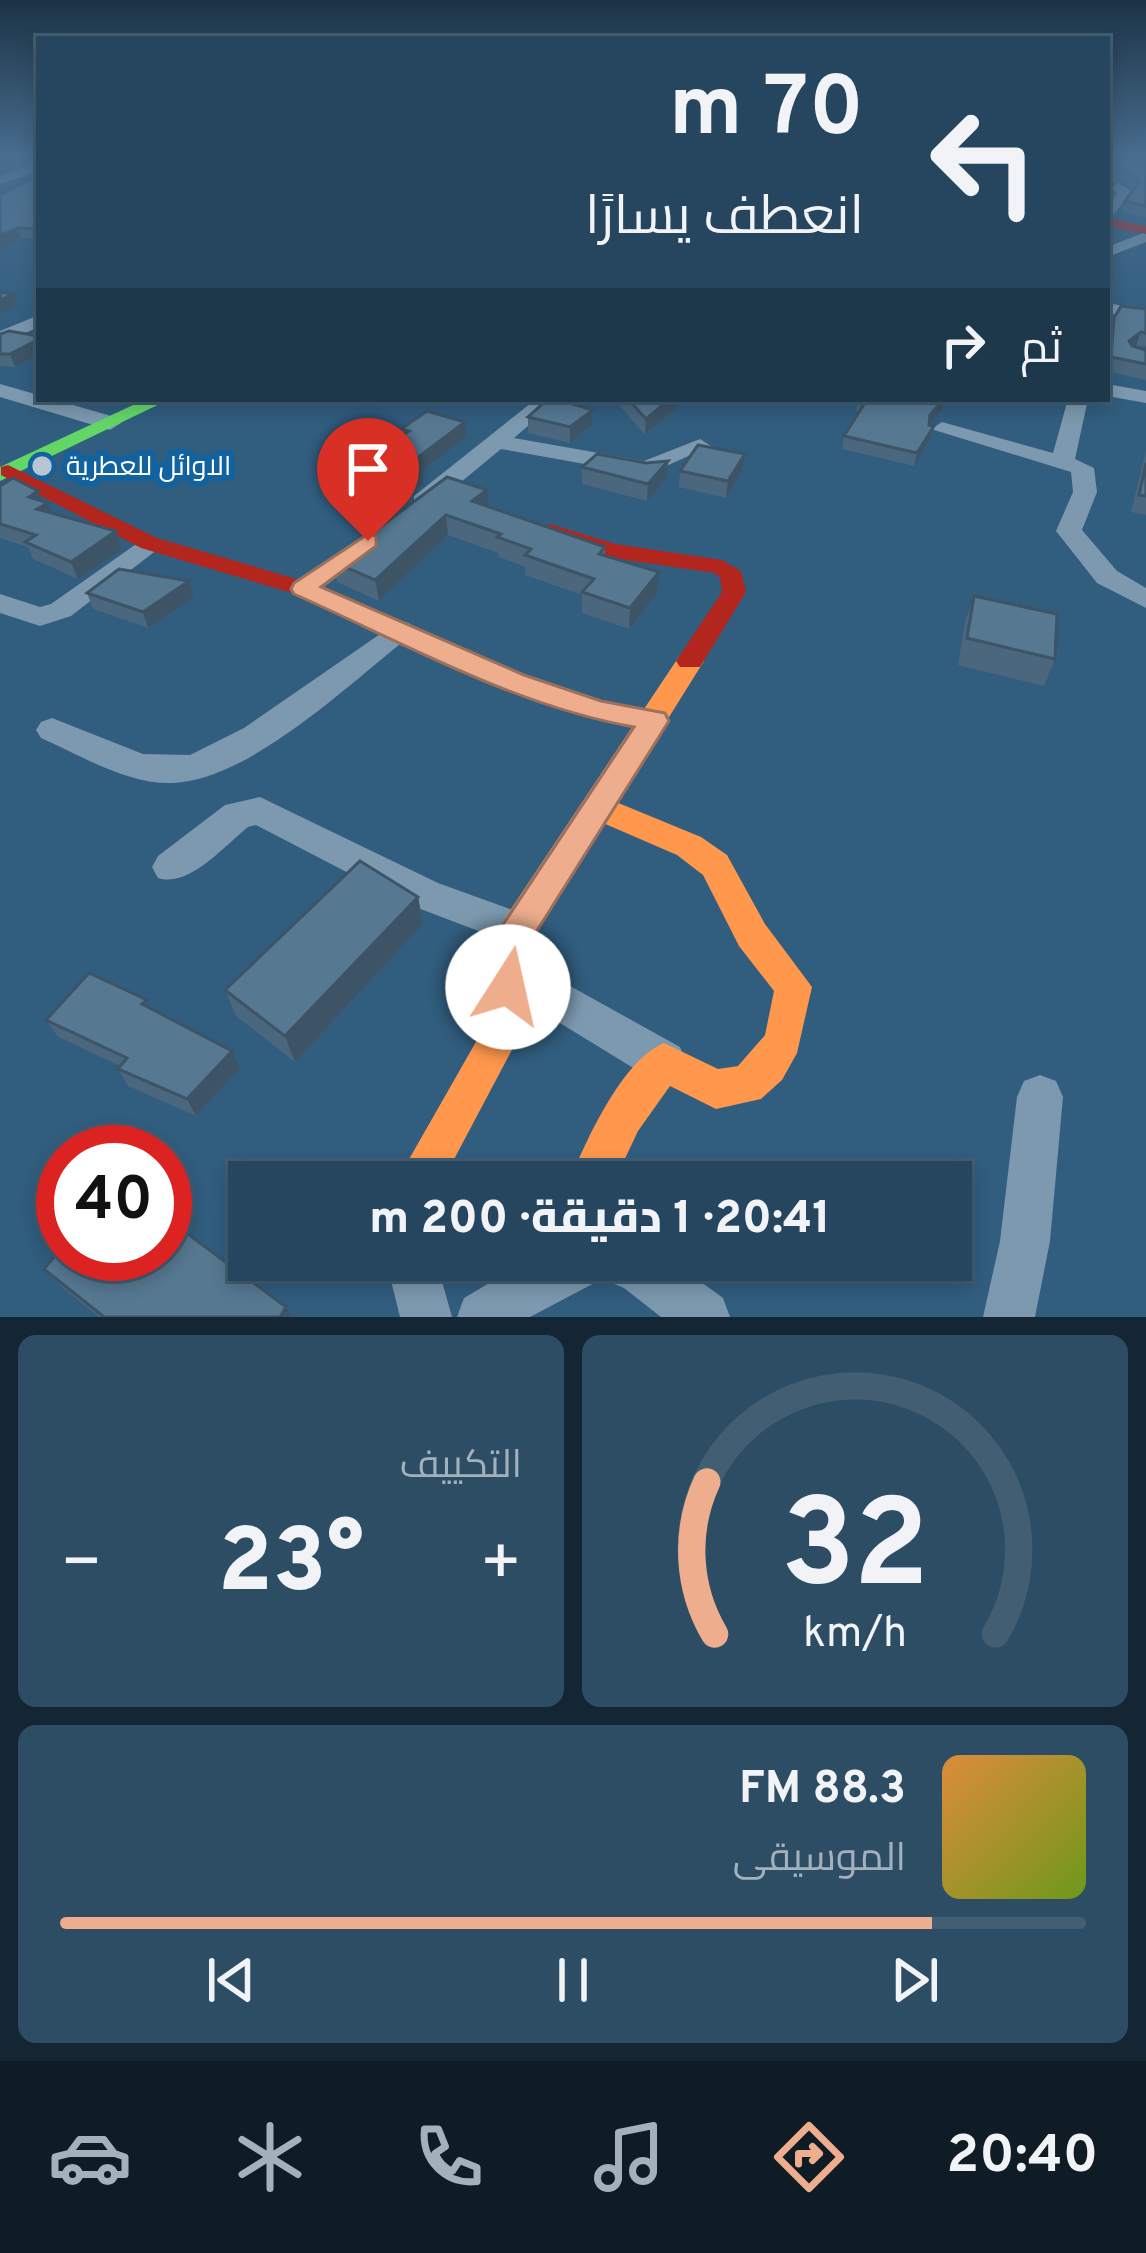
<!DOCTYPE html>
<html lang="ar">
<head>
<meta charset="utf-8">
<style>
  :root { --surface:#25465e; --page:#2d4d64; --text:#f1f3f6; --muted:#a3b1bc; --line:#425e73; --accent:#eead8d }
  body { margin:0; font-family:Overpass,Cairo,sans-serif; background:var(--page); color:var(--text); direction:rtl; height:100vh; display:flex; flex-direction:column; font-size:45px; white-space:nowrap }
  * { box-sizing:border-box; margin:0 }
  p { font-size:39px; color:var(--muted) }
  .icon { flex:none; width:66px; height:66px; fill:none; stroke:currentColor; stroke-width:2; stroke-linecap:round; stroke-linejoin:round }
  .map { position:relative; height:1317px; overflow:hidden; direction:ltr }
  .panel { display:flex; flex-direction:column; gap:18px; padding:18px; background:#142634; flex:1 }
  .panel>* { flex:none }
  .guide { position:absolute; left:36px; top:36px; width:1074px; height:366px; border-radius:0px; box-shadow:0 6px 18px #0003,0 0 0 3px var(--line); direction:rtl; background:#25465e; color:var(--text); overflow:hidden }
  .speed { position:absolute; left:36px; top:1125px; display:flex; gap:24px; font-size:60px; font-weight:700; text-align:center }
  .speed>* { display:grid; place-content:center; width:156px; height:156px; border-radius:50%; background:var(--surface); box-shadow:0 6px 18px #0003,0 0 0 3px var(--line); line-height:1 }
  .speed .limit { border:18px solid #d22; background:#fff; color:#111 }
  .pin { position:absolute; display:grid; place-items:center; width:102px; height:102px; color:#fff; margin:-123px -51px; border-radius:50% 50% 50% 0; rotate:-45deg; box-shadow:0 0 12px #0007 }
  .pin .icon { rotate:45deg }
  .me { position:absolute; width:132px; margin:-66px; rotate:10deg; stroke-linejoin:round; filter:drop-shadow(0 0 9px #0008) }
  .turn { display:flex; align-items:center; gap:42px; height:252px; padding:0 48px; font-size:54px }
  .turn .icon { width:156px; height:156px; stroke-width:2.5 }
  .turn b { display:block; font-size:84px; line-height:102px }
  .then { display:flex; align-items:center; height:114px; padding:0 48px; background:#0003; gap:24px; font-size:45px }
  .big { font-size:90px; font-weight:800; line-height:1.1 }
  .panel .widget { flex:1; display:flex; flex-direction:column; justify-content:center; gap:18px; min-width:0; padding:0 42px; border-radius:18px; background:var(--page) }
  .panel .dial { align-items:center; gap:0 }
  .dial svg { height:312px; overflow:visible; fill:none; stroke:var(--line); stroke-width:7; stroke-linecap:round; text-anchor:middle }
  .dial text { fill:var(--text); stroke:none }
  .song { display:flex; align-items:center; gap:36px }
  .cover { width:144px; height:144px; border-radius:18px; background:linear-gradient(135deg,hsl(30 70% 55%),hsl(80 70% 35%)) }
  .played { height:12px; border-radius:6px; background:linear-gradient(90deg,var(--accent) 85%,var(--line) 85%) }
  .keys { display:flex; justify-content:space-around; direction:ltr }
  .heat { display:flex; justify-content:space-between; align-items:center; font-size:66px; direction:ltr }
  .panel .tiles { flex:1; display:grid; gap:18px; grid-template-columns:1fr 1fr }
  .widget:last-child { grid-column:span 2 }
  .trip { position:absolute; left:228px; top:1161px; width:744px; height:120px; border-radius:0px; background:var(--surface); box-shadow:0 6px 18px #0003,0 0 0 3px var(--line); font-weight:800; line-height:120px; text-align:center; direction:rtl }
  .tab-bar { display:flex; height:192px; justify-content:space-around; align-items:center; background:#0f1c26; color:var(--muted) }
  .tab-bar .icon { width:84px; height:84px }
  .tab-bar .selected { color:var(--accent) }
  .tab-bar b { font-size:54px; color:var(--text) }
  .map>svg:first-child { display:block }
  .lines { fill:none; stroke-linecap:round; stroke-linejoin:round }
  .street { fill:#7c99af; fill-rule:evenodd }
  .fast { fill:#63d668; fill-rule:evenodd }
  .slow { fill:#ff974d; fill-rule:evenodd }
  .jam { fill:#b3261e; fill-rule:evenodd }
  .wall { fill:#4a677d }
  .shaded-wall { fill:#3c5466 }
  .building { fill:#567891; stroke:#3c5466; stroke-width:3 }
  .route { fill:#eead8d; stroke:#9b705c; stroke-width:3 }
  .poi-dot { fill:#b7c6d2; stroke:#11629e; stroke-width:4.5 }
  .labels { text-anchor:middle; stroke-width:12; stroke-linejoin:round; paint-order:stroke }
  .far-poi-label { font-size:27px; fill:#fff; stroke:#11629e; text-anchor:start }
</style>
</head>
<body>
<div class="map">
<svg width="1146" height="1317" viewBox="0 0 1146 1317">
  <rect width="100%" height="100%" fill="#315d7e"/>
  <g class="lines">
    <g class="street">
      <path d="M 39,163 L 39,171 L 0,184 L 0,176 Z"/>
      <path d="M 1107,175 L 1132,192 L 1107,222 L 1107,208 L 1117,193 L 1107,185 Z"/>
      <path d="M 1146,232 L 1146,242 L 1107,257 L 1107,247 Z"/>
      <path d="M 1107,303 L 1146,310 L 1146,320 L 1107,313 Z"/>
      <path d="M 39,315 L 39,327 L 0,344 L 0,331 Z"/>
      <path d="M 0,384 L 118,418 L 121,423 L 110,430 L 0,397 Z"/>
      <path d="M 1107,384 L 1146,391 L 1146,403 L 1107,396 Z"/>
      <path d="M 536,399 L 559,399 L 514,438 L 644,461 L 700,439 L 711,446 L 646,475 L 501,449 L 432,506 L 414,506 L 414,496 Z"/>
      <path d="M 1068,399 L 1088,399 L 1075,459 L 1094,468 L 1097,492 L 1082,530 L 1117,571 L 1146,588 L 1146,608 L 1097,583 L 1056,531 L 1073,492 L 1071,472 L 931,429 L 942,422 L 1053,453 Z"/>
      <path d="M 149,535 L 162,543 L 158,549 L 71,616 L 40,626 L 0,613 L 0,594 L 40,607 L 51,604 Z"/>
      <path d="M 365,535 L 378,543 L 374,549 L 313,595 L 293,595 L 289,589 L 293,583 Z"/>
      <path d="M 399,621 L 409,623 L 414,630 L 409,637 C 350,683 250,780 173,783 C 128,785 80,755 41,738 L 36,730 L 41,722 L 52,718 L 143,754 L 190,755 L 244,728 Z"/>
      <path d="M 260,797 L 438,883 L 532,917 L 538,929 L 532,941 L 518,946 L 410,905 L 256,825 L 248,827 C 224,846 189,888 158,878 L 152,867 L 158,856 L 225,805 Z"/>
      <path d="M 507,951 L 680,1047 L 686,1062 L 680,1077 L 664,1083 L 648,1077 L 493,982 L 487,969 L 493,956 Z"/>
      <path d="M 1040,1075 L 1056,1081 L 1063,1097 L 1050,1241 L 1035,1317 L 983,1317 L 1000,1241 L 1017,1097 L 1024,1081 Z"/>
      <path d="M 386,1260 L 436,1260 L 452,1317 L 400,1317 Z"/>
      <path d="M 528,1260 L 671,1260 L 723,1298 L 730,1317 L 661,1317 L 624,1288 L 602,1279 L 530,1317 L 457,1317 L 464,1298 Z"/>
    </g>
    <path class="fast" d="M 146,399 L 170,399 L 0,481 L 0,467 Z"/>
    <path class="slow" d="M 690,652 L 704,661 L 616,802 L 701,837 L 727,855 L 765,924 L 812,987 L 797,1053 L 782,1080 L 761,1099 L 716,1109 L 670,1086 L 638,1131 L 614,1182 L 569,1182 C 586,1141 622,1060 664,1043 L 718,1069 L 738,1066 L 765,1035 L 774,991 L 739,946 L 703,875 L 677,855 L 603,823 L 533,936 L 525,956 L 523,1029 L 442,1182 L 396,1182 L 485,1026 L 489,956 L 505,918 L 680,655 Z"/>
    <g class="jam">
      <path d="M 1107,218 L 1146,226 L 1146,234 L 1107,226 Z"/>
      <path d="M 8,465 L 157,538 L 327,588 L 524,675 L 586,697 L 664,714 L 668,721 L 664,728 L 654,731 L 572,713 L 504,689 L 309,598 L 141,548 L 1,475 L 1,467 Z"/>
      <path d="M 550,524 L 615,544 L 722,560 L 741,571 L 746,592 L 700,667 L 680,667 L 676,661 L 722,592 L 720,578 L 715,573 L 612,558 L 542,536 L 539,531 Z"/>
    </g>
  </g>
  <g class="wall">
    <path d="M 1110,158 L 1146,160 L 1146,218 L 1121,212 L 1125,201 L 1134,189 L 1110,171 Z"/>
    <path d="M 39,175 L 39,239 L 21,238 L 0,249 Z"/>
    <path d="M 1146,309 L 1146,346 L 1135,347 L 1146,350 L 1146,380 L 1107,371 L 1109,332 L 1114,318 Z"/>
    <path d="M 0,334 L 39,336 L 39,354 L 15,367 L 0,366 Z"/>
    <path d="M 614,399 L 676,399 L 676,408 L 645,435 Z"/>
    <path d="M 946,399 L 943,409 L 929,425 L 930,439 L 914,466 L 842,449 L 844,436 L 859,413 L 856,412 L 858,400 Z"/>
    <path d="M 593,410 L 592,425 L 570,443 L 528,433 L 528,417 Z"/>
    <path d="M 401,429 L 466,437 L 422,471 L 423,484 L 374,519 L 348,504 L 345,488 L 354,482 L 351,467 L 402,436 Z"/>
    <path d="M 1146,450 L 1146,515 L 1131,512 Z"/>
    <path d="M 668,461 L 667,477 L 647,501 L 582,484 L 582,467 Z"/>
    <path d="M 680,471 L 742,471 L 726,498 L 679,487 Z"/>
    <path d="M 447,477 L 488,507 L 605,547 L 605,555 L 659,572 L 657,593 L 629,629 L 582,613 L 582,595 L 525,575 L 525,567 L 499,557 L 498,553 L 448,535 L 379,601 L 337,582 L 333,562 Z"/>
    <path d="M 0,486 L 38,491 L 42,501 L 52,514 L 116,531 L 122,549 L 78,579 L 33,559 L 28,547 L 0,538 Z"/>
    <path d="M 189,581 L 194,597 L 148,628 L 93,609 L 87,593 Z"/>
    <path d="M 974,596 L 1055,659 L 1044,686 L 958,665 L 965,622 Z"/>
    <path d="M 418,897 L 423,924 L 295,1062 L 236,1016 L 225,990 Z"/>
    <path d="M 151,1009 L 232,1051 L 240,1068 L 196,1116 L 128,1086 L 118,1069 L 120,1066 L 58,1037 L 46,1020 Z"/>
    <path d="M 44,1269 L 292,1317 L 99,1317 L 64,1289 Z"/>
  </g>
  <g class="shaded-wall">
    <path d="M 13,157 L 37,157 L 38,159 L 0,171 L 0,161 Z"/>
    <path d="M 17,228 L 21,238 L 0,249 L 0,236 Z"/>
    <path d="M 13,294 L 18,306 L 0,313 L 0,300 Z"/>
    <path d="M 1141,332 L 1136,346 L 1124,355 L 1129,341 Z"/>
    <path d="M 39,339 L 39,354 L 15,367 L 10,354 Z"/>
    <path d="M 670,399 L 676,399 L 676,408 L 645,435 L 646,419 Z"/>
    <path d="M 944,399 L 943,409 L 927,428 L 930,415 Z"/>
    <path d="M 593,410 L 592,425 L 570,443 L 570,427 Z"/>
    <path d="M 465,422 L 466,437 L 422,471 L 423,484 L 374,519 L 372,503 L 409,464 Z"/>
    <path d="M 934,426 L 930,439 L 914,466 L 917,453 Z"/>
    <path d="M 745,454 L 742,471 L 726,498 L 728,481 Z"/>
    <path d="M 668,461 L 667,477 L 647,501 L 648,484 Z"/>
    <path d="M 487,490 L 488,509 L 472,501 Z"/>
    <path d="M 38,491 L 44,505 L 48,503 L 54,520 L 44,526 L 29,497 Z"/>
    <path d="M 446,515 L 448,535 L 379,601 L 375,580 Z"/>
    <path d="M 116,531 L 122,549 L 78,579 L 71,562 Z"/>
    <path d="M 659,572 L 657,593 L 629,629 L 630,608 Z"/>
    <path d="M 189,581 L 194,597 L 148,628 L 143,612 Z"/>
    <path d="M 418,897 L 423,924 L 295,1062 L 285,1036 Z"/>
    <path d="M 232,1051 L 240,1068 L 196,1116 L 187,1099 Z"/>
    <path d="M 286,1307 L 292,1317 L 280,1317 Z"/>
  </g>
  <g class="building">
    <path d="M 1107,157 L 1146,160 L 1146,206 L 1125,201 L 1140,181 L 1113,161 L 1107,164 Z"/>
    <path d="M 39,175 L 39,229 L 17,228 L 0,236 L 0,195 Z"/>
    <path d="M 1107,176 L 1115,183 L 1107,196 Z"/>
    <path d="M 0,292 L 13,294 L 0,300 Z"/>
    <path d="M 1121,306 L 1146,309 L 1146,333 L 1141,332 L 1129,341 L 1132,346 L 1146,350 L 1146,364 L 1111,357 L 1114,318 Z"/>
    <path d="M 9,331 L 39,336 L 39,339 L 10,354 L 0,354 L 0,334 Z"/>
    <path d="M 548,399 L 556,399 L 593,410 L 570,427 L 528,417 Z"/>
    <path d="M 628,399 L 670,399 L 646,419 Z"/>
    <path d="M 859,399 L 944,399 L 930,415 L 929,425 L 934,426 L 917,453 L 844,436 L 866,401 Z"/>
    <path d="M 427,411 L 465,422 L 409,464 L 421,469 L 372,503 L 345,488 L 368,473 L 351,467 L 409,431 L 401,429 Z"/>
    <path d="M 698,445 L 745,454 L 728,481 L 680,471 Z"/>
    <path d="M 597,454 L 646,463 L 668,461 L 648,484 L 582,467 Z"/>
    <path d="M 1146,463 L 1146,496 L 1139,495 Z"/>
    <path d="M 447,477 L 487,490 L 472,501 L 605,547 L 599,554 L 659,572 L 630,608 L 582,592 L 594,579 L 525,555 L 531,549 L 497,537 L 501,534 L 446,515 L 375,580 L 333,562 Z"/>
    <path d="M 13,478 L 38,491 L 29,497 L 48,503 L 37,509 L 116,531 L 71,562 L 25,542 L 36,535 L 0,524 L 0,486 Z"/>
    <path d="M 119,569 L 189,581 L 143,612 L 87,593 Z"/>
    <path d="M 974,596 L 1057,614 L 1055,659 L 967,638 Z"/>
    <path d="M 360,861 L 418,897 L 285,1036 L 225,990 Z"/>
    <path d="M 89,973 L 147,1000 L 142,1004 L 232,1051 L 187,1099 L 118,1069 L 127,1058 L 46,1020 Z"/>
    <path d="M 165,1217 L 286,1307 L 280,1317 L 104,1317 L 44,1269 L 63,1246 L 63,1254 L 165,1254 Z"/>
  </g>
  <linearGradient id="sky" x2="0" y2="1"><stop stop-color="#1b3345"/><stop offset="0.46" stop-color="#486d8f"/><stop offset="1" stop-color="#486d8f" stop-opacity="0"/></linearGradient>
  <rect width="1146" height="341" fill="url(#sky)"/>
  <path class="route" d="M 368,534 L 376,536 L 376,546 L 321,587 L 524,675 L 601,701 L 665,713 L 669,721 L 533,937 C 525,958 531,979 522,999 L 508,1004 L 495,999 C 484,974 490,953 500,929 L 634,727 C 515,706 404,643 294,594 L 291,589 L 294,583 Z"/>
  <circle class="poi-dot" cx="42" cy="466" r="12"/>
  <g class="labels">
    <g class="far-poi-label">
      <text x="66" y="475">الاوائل للعطرية</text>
    </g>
  </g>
</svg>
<div class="speed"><div class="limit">40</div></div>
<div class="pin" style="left:368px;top:541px;background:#d93025"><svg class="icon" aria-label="arrive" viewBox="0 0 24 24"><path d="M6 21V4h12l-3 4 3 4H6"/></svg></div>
<svg class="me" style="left:508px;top:987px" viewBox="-20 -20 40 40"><circle r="19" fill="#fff"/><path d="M0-13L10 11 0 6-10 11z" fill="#eead8d"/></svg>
<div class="trip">20:41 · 1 دقيقة · 200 m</div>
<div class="guide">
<div class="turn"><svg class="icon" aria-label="left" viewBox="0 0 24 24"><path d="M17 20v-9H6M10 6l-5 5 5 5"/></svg><div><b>70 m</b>انعطف يسارًا</div></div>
<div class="then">ثم<svg class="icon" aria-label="right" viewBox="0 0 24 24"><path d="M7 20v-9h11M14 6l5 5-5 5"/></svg></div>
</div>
</div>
<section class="panel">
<div class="tiles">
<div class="widget dial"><svg viewBox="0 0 100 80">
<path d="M14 69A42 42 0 1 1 86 69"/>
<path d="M14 69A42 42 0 0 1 12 30" stroke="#eead8d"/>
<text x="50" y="56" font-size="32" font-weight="700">32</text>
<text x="50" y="72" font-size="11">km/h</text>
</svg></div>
<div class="widget"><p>التكييف</p>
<div class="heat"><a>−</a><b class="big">23°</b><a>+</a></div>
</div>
<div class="widget">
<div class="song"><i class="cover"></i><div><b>88.3 FM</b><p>الموسيقى</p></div></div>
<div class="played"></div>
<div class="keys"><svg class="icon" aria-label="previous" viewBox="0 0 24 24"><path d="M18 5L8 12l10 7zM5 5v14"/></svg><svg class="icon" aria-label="pause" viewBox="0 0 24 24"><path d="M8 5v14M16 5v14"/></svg><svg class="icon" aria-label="next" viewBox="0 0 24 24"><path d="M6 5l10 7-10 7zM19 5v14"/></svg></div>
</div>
</div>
</section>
<nav class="tab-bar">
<b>20:40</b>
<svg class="icon selected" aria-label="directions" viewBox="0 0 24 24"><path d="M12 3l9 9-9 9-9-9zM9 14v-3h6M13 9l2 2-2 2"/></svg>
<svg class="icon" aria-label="music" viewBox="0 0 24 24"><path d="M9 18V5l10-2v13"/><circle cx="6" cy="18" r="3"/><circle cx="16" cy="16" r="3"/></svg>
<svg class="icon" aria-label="phone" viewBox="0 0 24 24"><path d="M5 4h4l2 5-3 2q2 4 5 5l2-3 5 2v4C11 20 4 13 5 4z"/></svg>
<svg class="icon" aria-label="climate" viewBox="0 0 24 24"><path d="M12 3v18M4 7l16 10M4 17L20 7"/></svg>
<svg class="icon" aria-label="car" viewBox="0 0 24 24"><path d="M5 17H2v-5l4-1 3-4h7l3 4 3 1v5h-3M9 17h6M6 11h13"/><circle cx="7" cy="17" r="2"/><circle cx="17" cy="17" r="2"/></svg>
</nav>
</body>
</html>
